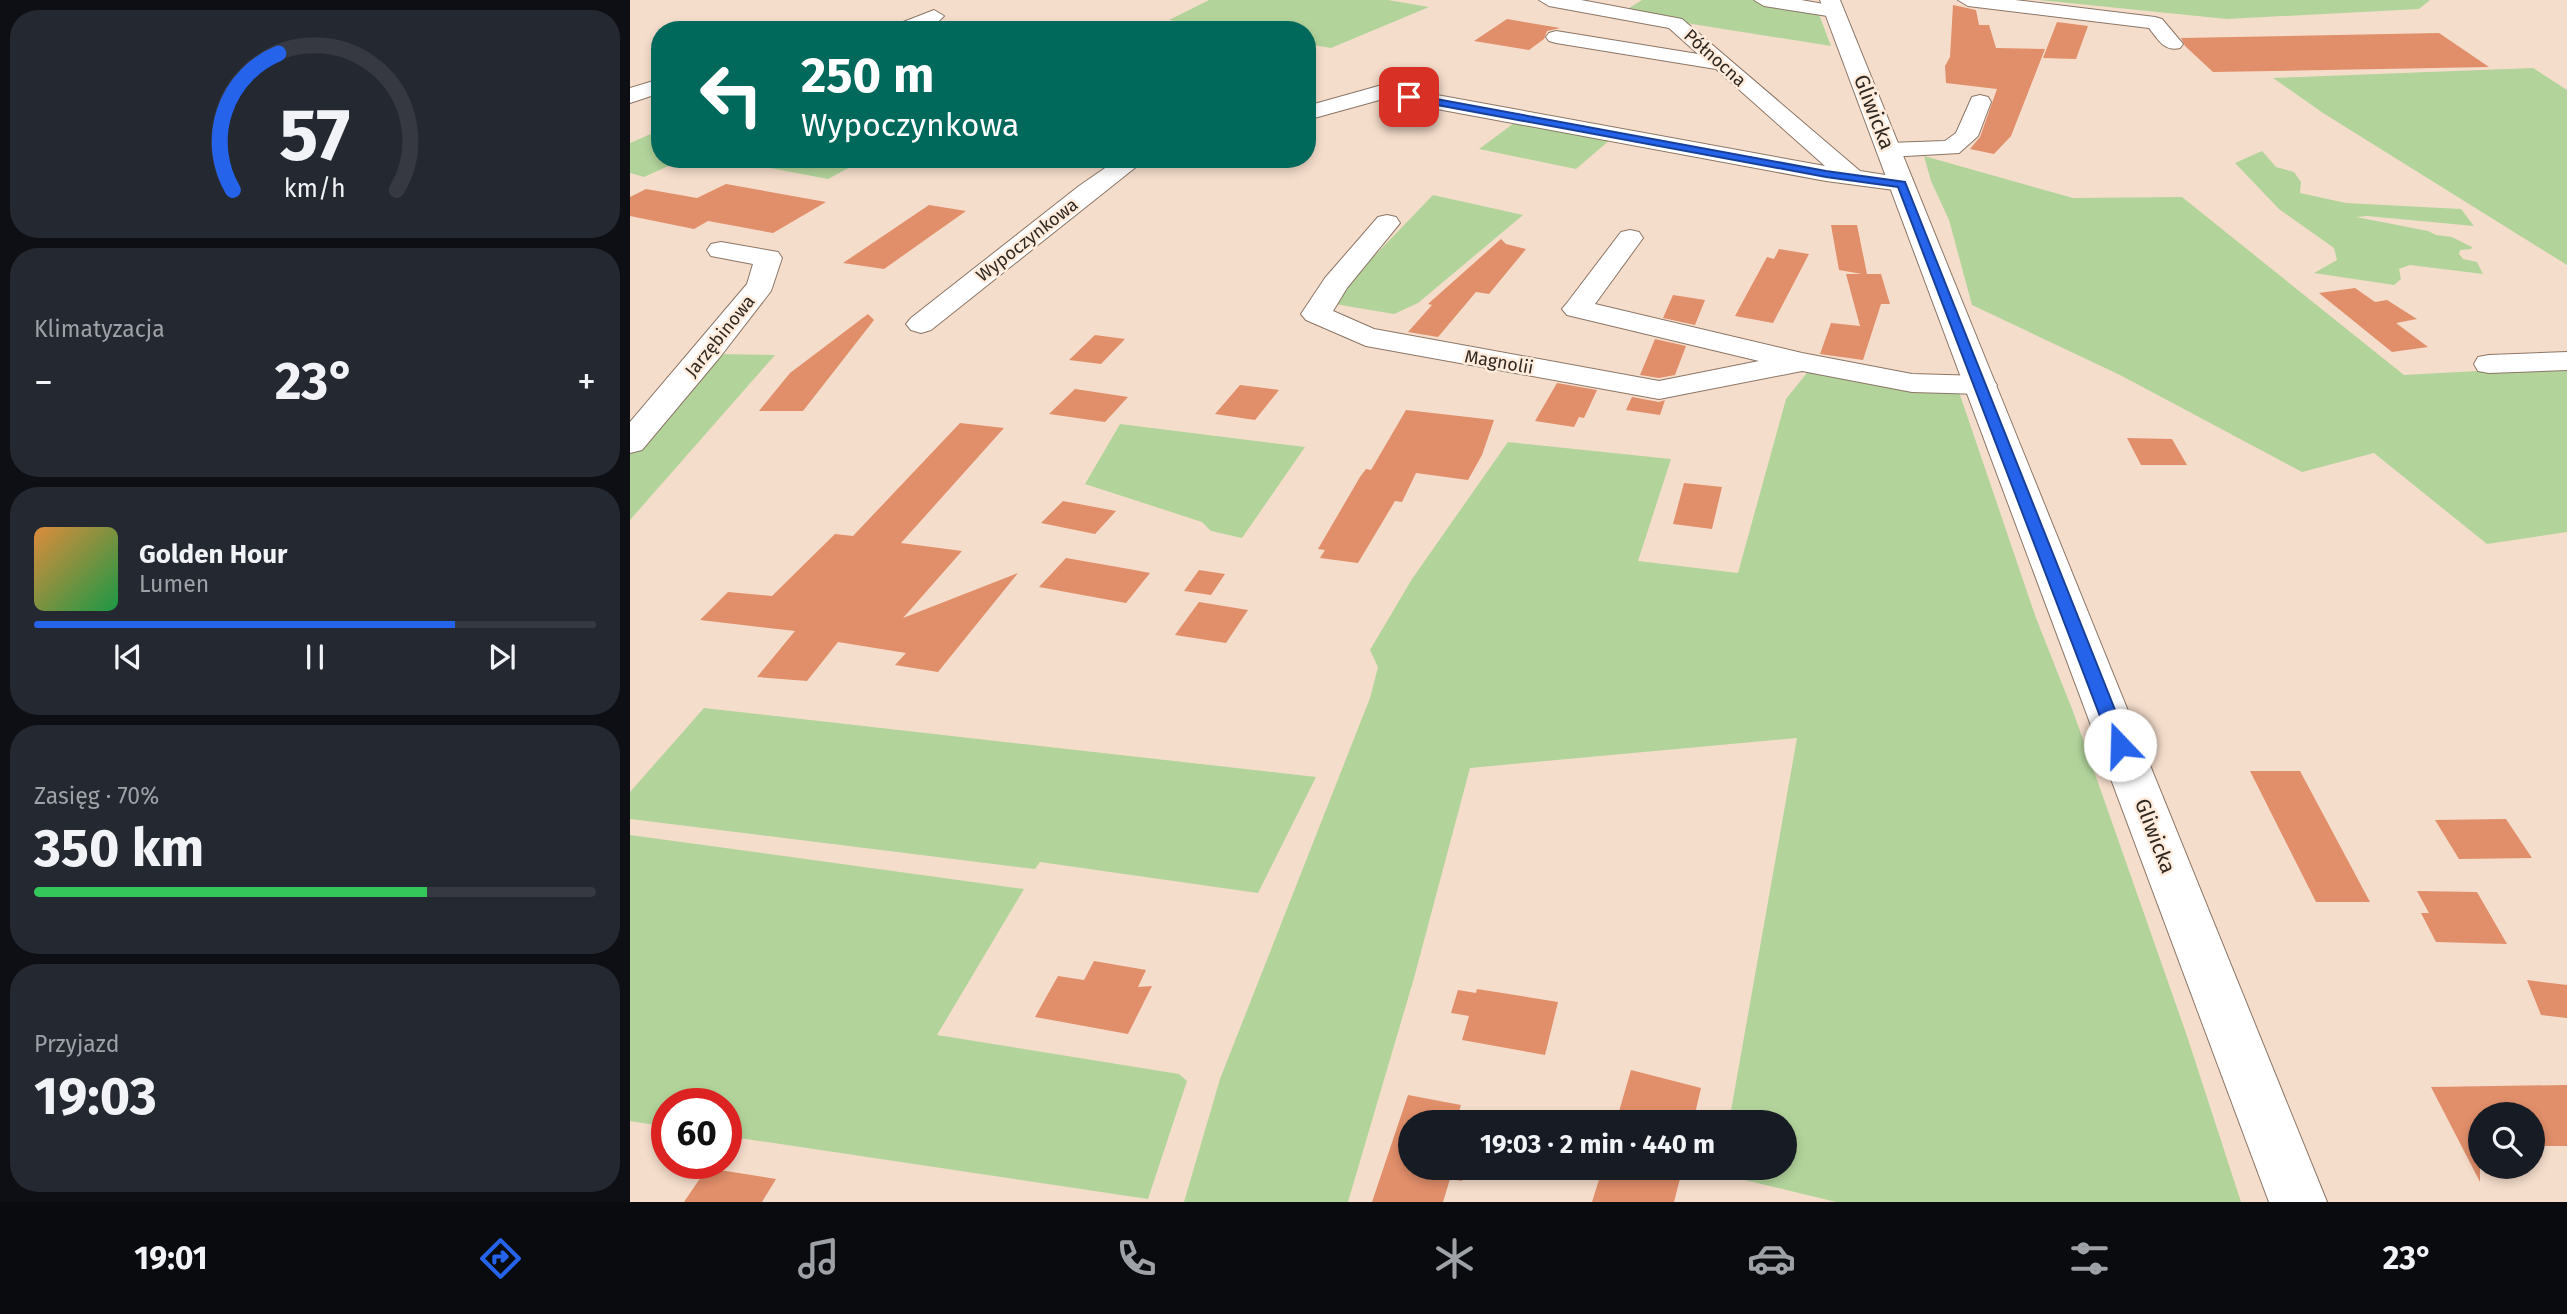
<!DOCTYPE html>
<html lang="pl">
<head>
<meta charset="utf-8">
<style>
  :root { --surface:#171b24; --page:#242831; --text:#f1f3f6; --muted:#9ea1a6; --line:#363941; --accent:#2563eb }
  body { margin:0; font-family:"Fira Sans",sans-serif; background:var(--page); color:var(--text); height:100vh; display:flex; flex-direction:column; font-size:26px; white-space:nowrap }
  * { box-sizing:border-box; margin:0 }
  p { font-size:23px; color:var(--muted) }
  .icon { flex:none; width:38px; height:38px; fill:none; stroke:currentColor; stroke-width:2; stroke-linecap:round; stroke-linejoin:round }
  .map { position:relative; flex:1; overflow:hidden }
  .drawer { display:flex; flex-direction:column; gap:10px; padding:10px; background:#0d0f14; width:630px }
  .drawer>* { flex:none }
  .hud { position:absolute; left:21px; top:21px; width:665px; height:147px; border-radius:28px; box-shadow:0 4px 10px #0003; background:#00695c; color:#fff; overflow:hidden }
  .controls { position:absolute; left:1838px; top:1102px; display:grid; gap:14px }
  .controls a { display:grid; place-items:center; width:77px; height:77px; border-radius:50%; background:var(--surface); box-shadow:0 4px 10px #0003; font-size:35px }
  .speed { position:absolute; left:21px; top:1088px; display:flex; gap:14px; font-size:35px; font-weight:700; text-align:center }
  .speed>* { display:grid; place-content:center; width:91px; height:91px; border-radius:50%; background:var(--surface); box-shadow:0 4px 10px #0003; line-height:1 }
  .speed .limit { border:10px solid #d22; background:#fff; color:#111 }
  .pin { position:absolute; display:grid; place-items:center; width:60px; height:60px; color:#fff; margin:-30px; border-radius:14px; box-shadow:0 4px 10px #0006 }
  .me { position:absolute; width:77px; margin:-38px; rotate:339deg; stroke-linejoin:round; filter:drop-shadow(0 0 5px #0008) }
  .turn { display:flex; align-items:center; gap:24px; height:147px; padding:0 35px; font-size:32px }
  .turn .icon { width:91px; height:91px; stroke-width:2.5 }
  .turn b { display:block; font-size:49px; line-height:60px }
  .big { font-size:52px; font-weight:700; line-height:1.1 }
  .drawer .widget { flex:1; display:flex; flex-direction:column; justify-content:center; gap:10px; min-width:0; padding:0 24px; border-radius:28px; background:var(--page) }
  .drawer .dial { align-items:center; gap:0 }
  .dial svg { height:182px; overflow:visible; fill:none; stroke:var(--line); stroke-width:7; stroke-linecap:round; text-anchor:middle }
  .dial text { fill:var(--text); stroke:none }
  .song { display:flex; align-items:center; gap:21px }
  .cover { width:84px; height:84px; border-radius:10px; background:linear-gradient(135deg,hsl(30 70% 55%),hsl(140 70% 35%)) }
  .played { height:7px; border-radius:4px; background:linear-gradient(90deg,var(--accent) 75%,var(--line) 75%) }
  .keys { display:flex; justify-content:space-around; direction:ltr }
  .heat { display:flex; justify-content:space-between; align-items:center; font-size:38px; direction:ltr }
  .charge { height:10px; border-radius:5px; background:linear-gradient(90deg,#34c759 70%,var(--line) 0) }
  .trip { position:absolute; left:768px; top:1110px; width:399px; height:70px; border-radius:35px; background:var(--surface); box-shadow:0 4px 10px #0003; font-weight:700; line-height:70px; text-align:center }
  .tab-bar { display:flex; height:112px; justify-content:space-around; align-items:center; background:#090b0e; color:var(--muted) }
  .tab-bar .icon { width:49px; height:49px }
  .tab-bar .on { color:var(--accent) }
  .tab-bar b { font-size:32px; color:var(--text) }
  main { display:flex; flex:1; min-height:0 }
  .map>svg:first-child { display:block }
  .green { fill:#b2d49b }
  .building { fill:#e18e6a }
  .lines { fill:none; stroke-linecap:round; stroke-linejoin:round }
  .minor-casing { stroke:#8b7666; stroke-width:2 }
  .major-casing { stroke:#8b7666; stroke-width:2 }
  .minor { fill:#fff; fill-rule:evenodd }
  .major { fill:#fff; fill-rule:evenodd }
  .route { fill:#2563eb; stroke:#184099; stroke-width:2 }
  .labels { text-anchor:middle; stroke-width:5; stroke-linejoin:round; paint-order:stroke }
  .far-street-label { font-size:18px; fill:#322922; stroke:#ffecdd }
  .street-label { font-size:21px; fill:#322922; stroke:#ffecdd }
</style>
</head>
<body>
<main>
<section class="drawer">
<div class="widget dial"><svg viewBox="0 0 100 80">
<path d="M14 69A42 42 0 1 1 86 69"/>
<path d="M14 69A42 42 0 0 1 34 9" stroke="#2563eb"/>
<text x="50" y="56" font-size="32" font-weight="700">57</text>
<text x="50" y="72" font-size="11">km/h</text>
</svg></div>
<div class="widget"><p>Klimatyzacja</p>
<div class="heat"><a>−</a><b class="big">23°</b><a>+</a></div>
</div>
<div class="widget">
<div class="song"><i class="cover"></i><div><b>Golden Hour</b><p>Lumen</p></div></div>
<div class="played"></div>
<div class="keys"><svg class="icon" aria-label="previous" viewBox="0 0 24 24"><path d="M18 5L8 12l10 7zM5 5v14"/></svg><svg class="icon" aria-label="pause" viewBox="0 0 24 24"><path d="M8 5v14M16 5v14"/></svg><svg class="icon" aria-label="next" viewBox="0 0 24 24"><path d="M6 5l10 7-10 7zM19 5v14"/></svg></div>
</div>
<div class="widget"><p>Zasięg · 70%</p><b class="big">350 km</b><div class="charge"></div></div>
<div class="widget"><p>Przyjazd</p><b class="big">19:03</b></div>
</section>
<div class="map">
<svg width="1937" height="1202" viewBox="0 0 1937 1202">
  <rect width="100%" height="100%" fill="#f5ddcb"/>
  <g class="green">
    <path d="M 579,0 L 758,0 L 799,7 L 701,48 L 677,44 L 677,30 L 596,30 L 539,20 Z"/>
    <path d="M 1012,0 L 1122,0 L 1188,12 L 1201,46 L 1056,23 L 996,10 Z"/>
    <path d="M 1409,0 L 1800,0 L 1789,9 L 1597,19 Z"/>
    <path d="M 1903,68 L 1937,90 L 1937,265 L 1693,113 L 1643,78 Z"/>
    <path d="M 887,121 L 981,139 L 946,169 L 849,149 Z"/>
    <path d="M 30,130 L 30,159 L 54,159 L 14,177 L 0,173 L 0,143 Z"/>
    <path d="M 1632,151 L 1646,167 L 1664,172 L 1671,182 L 1670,193 L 1716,203 L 1831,209 L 1844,226 L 1737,216 L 1726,217 L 1798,231 L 1806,235 L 1822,237 L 1842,247 L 1841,249 L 1830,250 L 1829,254 L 1833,259 L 1847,262 L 1853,274 L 1780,265 L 1769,269 L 1771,279 L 1764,285 L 1684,273 L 1707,260 L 1704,248 L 1649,209 L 1605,163 Z"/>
    <path d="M 1294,156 L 1443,198 L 1552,197 L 1774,375 L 1937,366 L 1937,532 L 1857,544 L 1744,453 L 1672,472 L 1490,375 L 1342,305 L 1319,220 L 1301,181 Z"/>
    <path d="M 93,159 L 235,159 L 198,179 Z"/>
    <path d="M 803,195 L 893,215 L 788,303 L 764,314 L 699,303 Z"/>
    <path d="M 85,354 L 145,355 L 0,520 L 0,452 Z"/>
    <path d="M 1180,369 L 1329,392 L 1406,618 L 1444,714 L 1557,1036 L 1611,1202 L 1206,1202 L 1090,1174 L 1091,1167 L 1155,1167 L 1155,1122 L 1099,1122 L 1167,738 L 840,768 L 784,978 L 718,1202 L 554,1202 L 590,1079 L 740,698 L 748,667 L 740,650 L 782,579 L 878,442 L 1041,459 L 1008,561 L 1108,573 L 1156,399 Z"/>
    <path d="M 490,424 L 675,447 L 612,538 L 581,531 L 572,522 L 455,484 Z"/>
    <path d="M 74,708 L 686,777 L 628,893 L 410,862 L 405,869 L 0,819 L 0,792 Z"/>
    <path d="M 0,835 L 394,889 L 307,1035 L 549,1074 L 557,1081 L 518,1199 L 96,1136 L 96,1104 L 37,1104 L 37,1127 L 0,1121 Z"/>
  </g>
  <g class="building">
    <path d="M 1323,5 L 1346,10 L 1349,25 L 1359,25 L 1366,48 L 1415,49 L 1381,136 L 1364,154 L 1340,149 L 1350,137 L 1367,89 L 1316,83 L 1315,66 L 1320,57 Z"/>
    <path d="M 877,19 L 930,28 L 917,31 L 914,39 L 899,50 L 844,41 Z"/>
    <path d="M 1427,22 L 1458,26 L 1446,59 L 1413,58 Z"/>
    <path d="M 1809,33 L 1859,67 L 1583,72 L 1555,46 L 1551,38 Z"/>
    <path d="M 96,184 L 196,202 L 143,233 L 78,221 L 64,229 L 0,216 L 0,197 L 16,189 L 67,198 Z"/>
    <path d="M 299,205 L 336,211 L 254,269 L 213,263 Z"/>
    <path d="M 1201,225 L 1227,225 L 1237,274 L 1251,274 L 1260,304 L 1251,304 L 1233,360 L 1190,354 L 1201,323 L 1230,326 L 1216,274 L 1232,274 L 1209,270 Z"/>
    <path d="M 871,239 L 876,244 L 896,249 L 859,294 L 846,292 L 808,337 L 778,332 L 802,305 L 798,304 Z"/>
    <path d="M 1149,249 L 1179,254 L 1143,323 L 1105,316 L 1137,257 L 1144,259 Z"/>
    <path d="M 1725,288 L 1745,302 L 1757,300 L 1787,319 L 1766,323 L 1798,347 L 1762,352 L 1689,293 Z"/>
    <path d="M 1043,295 L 1075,300 L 1065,325 L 1033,318 Z"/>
    <path d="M 238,314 L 244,320 L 173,411 L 129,411 L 160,373 Z"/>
    <path d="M 465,335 L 495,339 L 471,364 L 439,360 Z"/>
    <path d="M 1025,339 L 1056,346 L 1045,375 L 1029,378 L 1010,375 Z"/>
    <path d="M 927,383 L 967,390 L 954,418 L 949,417 L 944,427 L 905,421 Z"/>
    <path d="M 610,385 L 649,390 L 625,420 L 585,414 Z"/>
    <path d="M 445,389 L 498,397 L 475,422 L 419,414 Z"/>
    <path d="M 1002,397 L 1029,402 L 1035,400 L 1030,415 L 996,410 Z"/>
    <path d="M 776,410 L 864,420 L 852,455 L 838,480 L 786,473 L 772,502 L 765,501 L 728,563 L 690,558 L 695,550 L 688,549 L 730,477 L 736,469 L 741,470 Z"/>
    <path d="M 330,423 L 374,428 L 271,543 L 332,551 L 273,618 L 388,573 L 308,672 L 265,665 L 276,653 L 208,642 L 177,681 L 127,677 L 165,631 L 70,620 L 98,592 L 142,596 L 205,534 L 223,536 Z"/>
    <path d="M 1497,438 L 1542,439 L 1557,465 L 1511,465 Z"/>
    <path d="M 1054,483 L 1092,487 L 1082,529 L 1043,524 Z"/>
    <path d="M 433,501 L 486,511 L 465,534 L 411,523 Z"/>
    <path d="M 436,558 L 499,569 L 520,573 L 496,603 L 409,587 Z"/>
    <path d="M 569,570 L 595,574 L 581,595 L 554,591 Z"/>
    <path d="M 569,602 L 618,610 L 596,643 L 545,635 Z"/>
    <path d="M 1620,771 L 1670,771 L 1740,902 L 1686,902 Z"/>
    <path d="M 1876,819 L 1902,858 L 1829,859 L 1805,820 Z"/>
    <path d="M 1787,891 L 1847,892 L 1877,944 L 1806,942 L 1791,913 L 1799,913 Z"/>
    <path d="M 464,961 L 516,970 L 508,987 L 522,986 L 498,1034 L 405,1017 L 428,976 L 454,980 Z"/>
    <path d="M 1897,980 L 1937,985 L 1937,1018 L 1911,1015 Z"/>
    <path d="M 847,989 L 928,1002 L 915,1055 L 832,1040 L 839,1016 L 821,1013 L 828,990 L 846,993 Z"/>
    <path d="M 1001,1070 L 1071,1088 L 1063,1122 L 986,1122 Z"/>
    <path d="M 1937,1085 L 1937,1146 L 1902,1146 L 1902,1115 L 1850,1115 L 1850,1182 L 1801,1087 Z"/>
    <path d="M 778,1095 L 831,1105 L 826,1122 L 780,1122 L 780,1167 L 835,1167 L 832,1181 L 820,1179 L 813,1202 L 742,1202 Z"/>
    <path d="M 973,1167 L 1053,1167 L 1044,1202 L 962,1202 Z"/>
    <path d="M 77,1168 L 146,1179 L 132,1202 L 54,1202 Z"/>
  </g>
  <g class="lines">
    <g class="minor-casing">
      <g id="minor">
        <path d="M 909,0 L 951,0 L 1052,19 L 1230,171 L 1281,179 L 1284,184 L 1281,189 L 1272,191 L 1196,181 L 753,99 L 677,120 L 677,106 L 752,85 L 1195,166 L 1086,69 L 926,43 L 919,41 L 916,37 L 919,33 L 926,31 L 1068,54 L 1039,28 L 919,6 Z"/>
        <path d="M 1124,0 L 1171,0 L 1211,7 L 1214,11 L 1204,17 L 1134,6 Z"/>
        <path d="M 1328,0 L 1385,0 L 1525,17 L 1532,19 L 1553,44 L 1550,48 C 1534,52 1528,39 1519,28 L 1338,6 Z"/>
        <path d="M 304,10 L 314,16 C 301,31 279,30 260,30 L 263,26 Z"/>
        <path d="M 30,79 L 30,93 L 0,103 L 0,88 Z"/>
        <path d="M 1350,95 L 1358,97 L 1361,102 L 1348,136 L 1329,153 L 1258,157 L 1250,155 L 1246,150 L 1250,145 L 1258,143 L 1315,141 L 1326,133 L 1342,97 Z"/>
        <path d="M 488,159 L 516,159 L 301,330 L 291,333 L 281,330 L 276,324 L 281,318 L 449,186 Z"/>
        <path d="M 757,215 L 766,217 L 770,223 L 717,288 L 703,311 L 744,329 L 1029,381 L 1129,361 L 937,315 L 932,309 L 937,303 L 991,232 L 1000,230 L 1009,232 L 1013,238 L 965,304 L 1172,353 L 1282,374 L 1351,376 L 1362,378 L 1367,385 L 1362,392 L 1351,394 L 1282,392 L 1172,371 L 1029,399 L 736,346 L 676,320 L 671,314 L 695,278 L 748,217 Z"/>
        <path d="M 91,242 L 148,252 L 152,258 L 141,291 L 90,357 L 12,450 L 0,453 L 0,422 L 117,284 L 123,264 L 81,256 L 77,250 L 81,244 Z"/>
        <path d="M 1937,352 L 1937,370 L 1859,373 L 1848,371 L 1844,364 L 1848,357 L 1859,355 Z"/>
      </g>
    </g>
    <g class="major-casing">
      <path id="major" d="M 1190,0 L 1210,0 L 1697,1202 L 1639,1202 Z"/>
    </g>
    <use href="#minor" class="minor"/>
    <use href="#major" class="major"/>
  </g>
  <path class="route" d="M 779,94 L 1196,171 L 1275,182 L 1499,745 L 1496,749 L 1483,749 L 1481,745 L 1268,187 L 1196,177 L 775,99 L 774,97 Z"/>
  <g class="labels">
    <g class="far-street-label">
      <text transform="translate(1085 58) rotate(42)" y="6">Północna</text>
      <text transform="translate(397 240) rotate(-38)" y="6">Wypoczynkowa</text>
      <text transform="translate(90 336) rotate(-51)" y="6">Jarzębinowa</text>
      <text transform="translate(869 362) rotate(10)" y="6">Magnolii</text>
    </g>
    <g class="street-label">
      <text transform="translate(1244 112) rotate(69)" y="7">Gliwicka</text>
      <text transform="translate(1525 836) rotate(69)" y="7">Gliwicka</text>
    </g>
  </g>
</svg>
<div class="controls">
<a><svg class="icon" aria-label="search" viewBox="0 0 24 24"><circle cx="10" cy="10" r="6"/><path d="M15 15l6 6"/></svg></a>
</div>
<div class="speed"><div class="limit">60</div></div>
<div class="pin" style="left:779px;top:97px;background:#d93025"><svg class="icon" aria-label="arrive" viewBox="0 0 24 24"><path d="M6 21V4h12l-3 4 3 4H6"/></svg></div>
<svg class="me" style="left:1490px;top:745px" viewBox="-20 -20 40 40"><circle r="19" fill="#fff"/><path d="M0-13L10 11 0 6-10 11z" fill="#2563eb"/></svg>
<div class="trip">19:03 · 2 min · 440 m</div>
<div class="hud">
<div class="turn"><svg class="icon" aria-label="left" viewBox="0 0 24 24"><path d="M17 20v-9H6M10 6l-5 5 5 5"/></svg><div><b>250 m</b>Wypoczynkowa</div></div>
</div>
</div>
</main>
<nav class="tab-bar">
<b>19:01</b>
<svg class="icon on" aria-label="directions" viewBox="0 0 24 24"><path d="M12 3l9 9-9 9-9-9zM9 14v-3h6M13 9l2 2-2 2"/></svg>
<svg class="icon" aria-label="music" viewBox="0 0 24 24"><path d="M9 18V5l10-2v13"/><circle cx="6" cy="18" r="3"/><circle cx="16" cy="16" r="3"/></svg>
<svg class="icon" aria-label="phone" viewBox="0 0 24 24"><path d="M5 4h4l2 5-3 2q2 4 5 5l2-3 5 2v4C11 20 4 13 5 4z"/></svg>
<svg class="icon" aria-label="climate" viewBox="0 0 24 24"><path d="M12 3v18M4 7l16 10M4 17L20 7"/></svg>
<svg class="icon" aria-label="car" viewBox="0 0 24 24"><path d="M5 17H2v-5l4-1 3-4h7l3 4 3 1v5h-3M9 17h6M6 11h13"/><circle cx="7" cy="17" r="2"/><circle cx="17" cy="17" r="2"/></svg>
<svg class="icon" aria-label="filters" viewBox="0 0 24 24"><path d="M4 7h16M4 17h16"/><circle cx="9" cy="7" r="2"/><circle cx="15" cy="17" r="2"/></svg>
<b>23°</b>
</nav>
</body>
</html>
